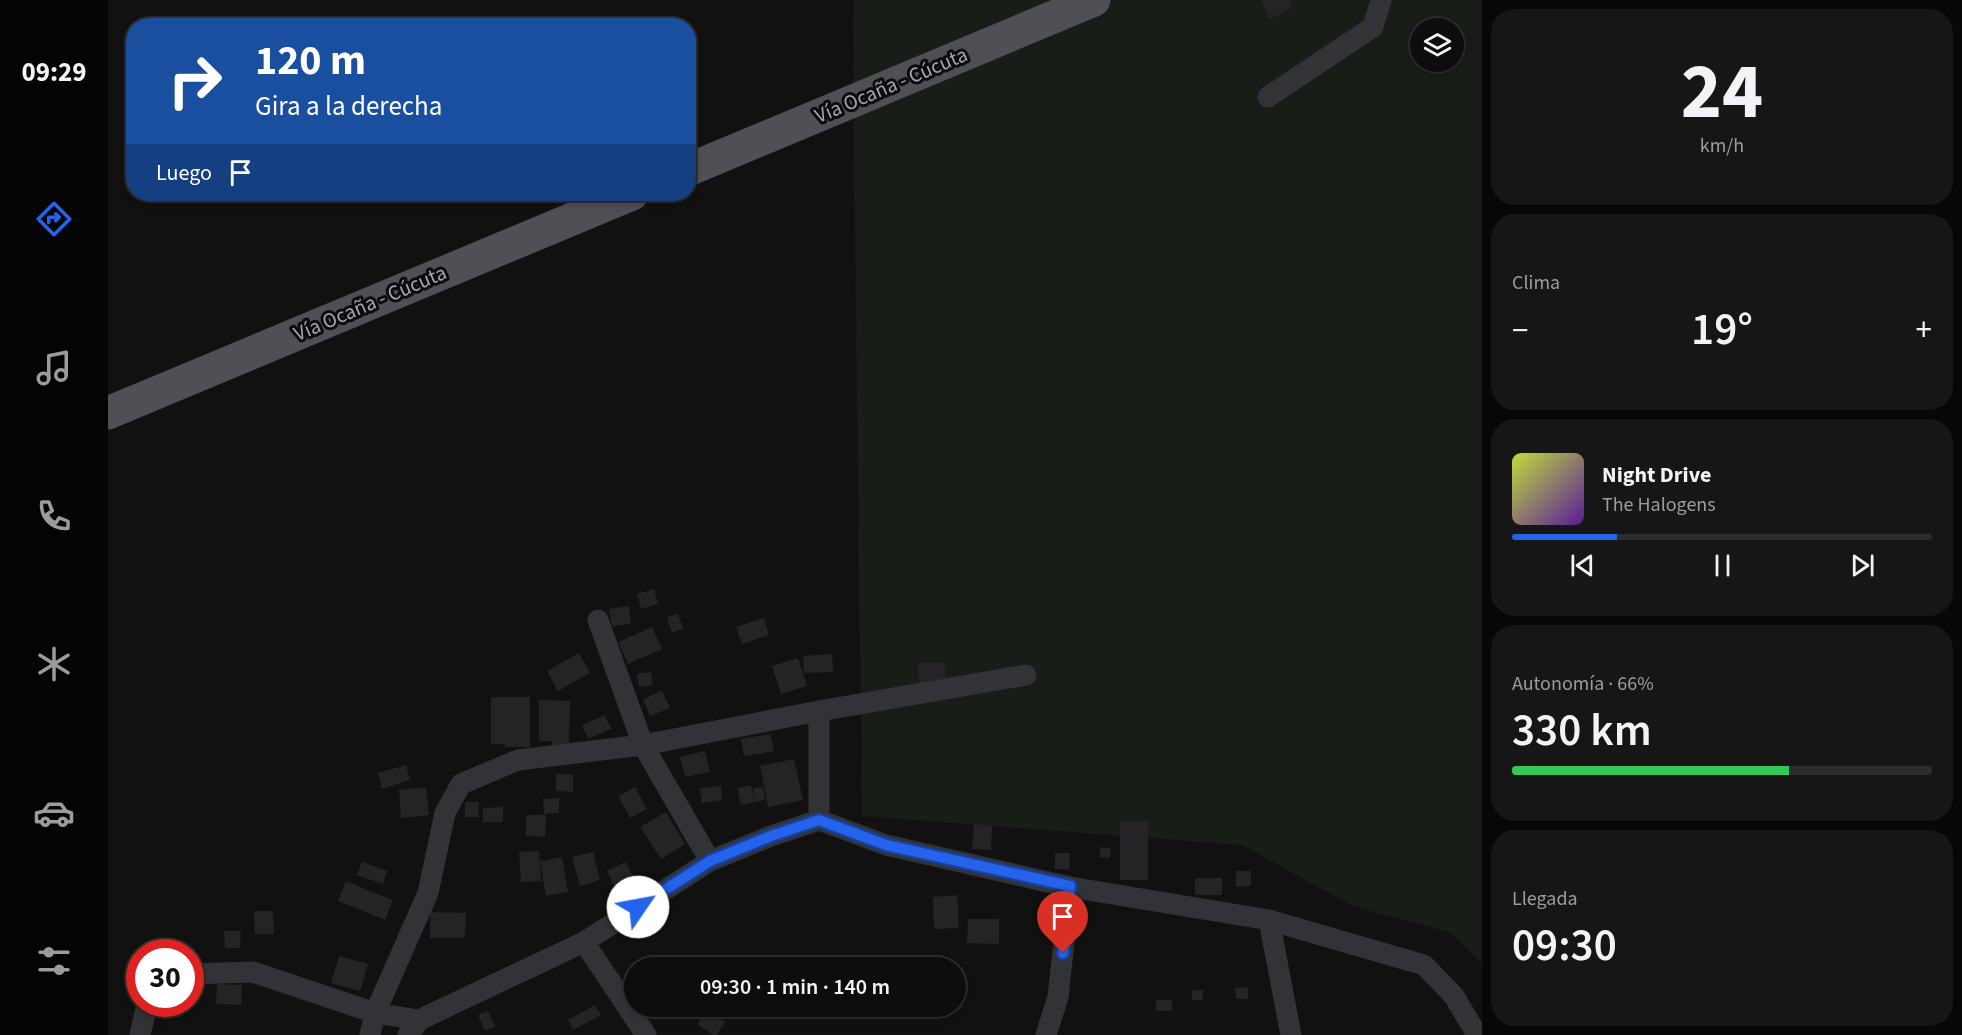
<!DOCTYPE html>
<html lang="es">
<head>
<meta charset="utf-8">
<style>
  :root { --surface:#0d0d0e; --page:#161617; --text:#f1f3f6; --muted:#9a9c9e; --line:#2d2d2e; --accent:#2563eb }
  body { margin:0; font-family:"Source Sans 3",sans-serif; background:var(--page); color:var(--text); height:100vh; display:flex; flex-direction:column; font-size:22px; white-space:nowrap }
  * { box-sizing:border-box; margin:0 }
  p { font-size:20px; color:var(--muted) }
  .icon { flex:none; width:33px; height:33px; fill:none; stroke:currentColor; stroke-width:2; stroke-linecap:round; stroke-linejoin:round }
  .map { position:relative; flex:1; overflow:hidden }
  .side { display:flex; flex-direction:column; gap:9px; padding:9px; background:#070708; width:480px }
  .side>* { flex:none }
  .guide { position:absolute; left:18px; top:18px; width:570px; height:183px; border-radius:24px; box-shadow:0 3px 9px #0003,0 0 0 2px var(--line); background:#1a4fa0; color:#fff; overflow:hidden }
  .controls { position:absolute; left:1302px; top:18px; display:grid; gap:12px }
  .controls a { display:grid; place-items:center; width:54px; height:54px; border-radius:50%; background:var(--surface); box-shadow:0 3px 9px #0003,0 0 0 2px var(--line); font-size:30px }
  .speed { position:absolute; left:18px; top:939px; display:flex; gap:12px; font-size:30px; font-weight:700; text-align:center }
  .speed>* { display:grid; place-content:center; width:78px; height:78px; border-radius:50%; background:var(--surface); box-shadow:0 3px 9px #0003,0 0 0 2px var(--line); line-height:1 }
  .speed .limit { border:9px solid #d22; background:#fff; color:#111 }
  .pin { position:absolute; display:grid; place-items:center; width:51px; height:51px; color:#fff; margin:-62px -26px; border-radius:50% 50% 50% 0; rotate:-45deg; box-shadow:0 0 6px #0007 }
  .pin .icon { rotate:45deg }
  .me { position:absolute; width:66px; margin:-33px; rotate:57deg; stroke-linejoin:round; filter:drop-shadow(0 0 4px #0008) }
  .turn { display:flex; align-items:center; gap:21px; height:126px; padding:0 30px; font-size:27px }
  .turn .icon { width:78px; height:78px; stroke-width:2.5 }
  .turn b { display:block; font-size:42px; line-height:51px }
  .then { display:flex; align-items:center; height:57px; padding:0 30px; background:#0003; gap:12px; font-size:22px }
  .big { font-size:45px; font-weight:600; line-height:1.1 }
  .side .card { flex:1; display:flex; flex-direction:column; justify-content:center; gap:9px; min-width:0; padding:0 21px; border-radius:24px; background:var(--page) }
  .side .dial { align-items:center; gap:0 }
  .dial b { font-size:78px; line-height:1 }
  .song { display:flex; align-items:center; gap:18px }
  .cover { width:72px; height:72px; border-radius:9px; background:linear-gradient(135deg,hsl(70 70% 55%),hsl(270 70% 35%)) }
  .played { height:6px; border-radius:3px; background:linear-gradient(90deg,var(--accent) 25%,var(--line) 25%) }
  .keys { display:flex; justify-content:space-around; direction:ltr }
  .heat { display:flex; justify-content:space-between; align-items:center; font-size:33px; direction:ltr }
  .charge { height:9px; border-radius:4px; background:linear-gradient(90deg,#34c759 66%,var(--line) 0) }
  .trip { position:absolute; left:516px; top:957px; width:342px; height:60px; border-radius:30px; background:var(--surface); box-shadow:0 3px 9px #0003,0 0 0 2px var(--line); font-weight:600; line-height:60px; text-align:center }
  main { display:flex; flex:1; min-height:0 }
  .tabs { display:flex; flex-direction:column; width:108px; justify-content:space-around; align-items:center; background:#050506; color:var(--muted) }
  .tabs .icon { width:42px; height:42px }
  .tabs .current { color:var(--accent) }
  .tabs b { font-size:27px; color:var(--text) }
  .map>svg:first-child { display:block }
  .green { fill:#181d18; fill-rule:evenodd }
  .building { fill:#242426 }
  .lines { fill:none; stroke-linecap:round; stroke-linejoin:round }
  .minor { stroke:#323337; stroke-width:21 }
  .primary { stroke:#4e5056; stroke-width:33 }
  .route-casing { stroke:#184099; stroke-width:15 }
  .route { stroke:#2563eb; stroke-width:10 }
  .labels { text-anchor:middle; stroke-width:6; stroke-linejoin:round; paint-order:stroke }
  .street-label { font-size:21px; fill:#a3a7b3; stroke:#0c0c0d }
</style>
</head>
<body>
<main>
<nav class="tabs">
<b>09:29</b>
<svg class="icon current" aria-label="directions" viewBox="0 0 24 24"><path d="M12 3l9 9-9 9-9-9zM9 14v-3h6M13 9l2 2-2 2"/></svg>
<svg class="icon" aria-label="music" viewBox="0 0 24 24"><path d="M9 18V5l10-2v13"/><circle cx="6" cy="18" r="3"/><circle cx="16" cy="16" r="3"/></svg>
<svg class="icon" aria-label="phone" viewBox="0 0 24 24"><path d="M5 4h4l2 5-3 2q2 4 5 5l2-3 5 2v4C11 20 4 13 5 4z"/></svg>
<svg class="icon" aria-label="climate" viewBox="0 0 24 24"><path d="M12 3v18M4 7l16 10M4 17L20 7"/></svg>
<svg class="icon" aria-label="car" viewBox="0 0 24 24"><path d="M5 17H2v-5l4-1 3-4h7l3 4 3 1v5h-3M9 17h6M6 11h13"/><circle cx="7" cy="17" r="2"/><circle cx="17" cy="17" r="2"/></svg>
<svg class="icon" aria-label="filters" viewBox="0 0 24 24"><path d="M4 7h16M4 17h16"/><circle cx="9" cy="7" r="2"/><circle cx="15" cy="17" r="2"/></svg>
</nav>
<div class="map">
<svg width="1374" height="1035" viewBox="0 0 1374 1035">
  <rect width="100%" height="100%" fill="#111112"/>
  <path class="green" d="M 746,0 L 1374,0 L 1374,963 L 1343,933 L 1245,906 L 1134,845 L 754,816 L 745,67 ZM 1312,28 L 1346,28 L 1346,62 L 1312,62 Z"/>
  <g class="building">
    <path d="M 1153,0 L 1181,0 L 1184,8 L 1162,19 Z"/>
    <path d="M 546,589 L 550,604 L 533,609 L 529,594 Z"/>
    <path d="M 521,606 L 523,624 L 504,626 L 501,609 Z"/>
    <path d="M 570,614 L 575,629 L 564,633 L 559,617 Z"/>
    <path d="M 656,618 L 661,635 L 634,644 L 628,627 Z"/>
    <path d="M 544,627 L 554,649 L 520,664 L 510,642 Z"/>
    <path d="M 471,653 L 482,673 L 450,691 L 439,671 Z"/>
    <path d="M 724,654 L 725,672 L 696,673 L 695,656 Z"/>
    <path d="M 690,658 L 699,686 L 673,694 L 664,666 Z"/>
    <path d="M 810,663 L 837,663 L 838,687 L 811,688 Z"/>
    <path d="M 543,672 L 545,685 L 531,687 L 529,674 Z"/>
    <path d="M 554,691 L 562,708 L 542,716 L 535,699 Z"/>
    <path d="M 383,697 L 422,697 L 422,747 L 397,747 L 397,744 L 383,744 Z"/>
    <path d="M 431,700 L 462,701 L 461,745 L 444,745 L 444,741 L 431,741 Z"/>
    <path d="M 497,715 L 503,729 L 480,739 L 474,725 Z"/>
    <path d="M 662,734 L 666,751 L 636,756 L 633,739 Z"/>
    <path d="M 597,751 L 602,772 L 577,777 L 572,757 Z"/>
    <path d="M 686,759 L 695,800 L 660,807 L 652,766 Z"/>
    <path d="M 298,765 L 302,780 L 274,789 L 270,773 Z"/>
    <path d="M 448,774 L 465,775 L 465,792 L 448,791 Z"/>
    <path d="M 643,785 L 647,802 L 633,805 L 629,788 Z"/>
    <path d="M 613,786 L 614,800 L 594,803 L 592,788 Z"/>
    <path d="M 318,787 L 321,815 L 293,818 L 291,790 Z"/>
    <path d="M 527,787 L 539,809 L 522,818 L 510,796 Z"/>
    <path d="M 655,787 L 657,800 L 647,802 L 645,788 Z"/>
    <path d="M 451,798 L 451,813 L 436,814 L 435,799 Z"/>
    <path d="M 357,802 L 371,802 L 370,817 L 357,817 Z"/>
    <path d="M 395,807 L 395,822 L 375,822 L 375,808 Z"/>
    <path d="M 558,812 L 577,844 L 553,859 L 532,827 Z"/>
    <path d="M 418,815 L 438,815 L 437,837 L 418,836 Z"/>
    <rect x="1012" y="821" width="28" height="59"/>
    <path d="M 866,824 L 884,826 L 883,850 L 864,849 Z"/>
    <path d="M 992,847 L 1003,848 L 1002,858 L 992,857 Z"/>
    <path d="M 431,851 L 433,881 L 413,882 L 411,852 Z"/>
    <path d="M 485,852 L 492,880 L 472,886 L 464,857 Z"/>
    <path d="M 947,853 L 962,853 L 961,869 L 947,869 Z"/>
    <path d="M 454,857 L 460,892 L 438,896 L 432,861 Z"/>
    <path d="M 254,862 L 279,871 L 275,884 L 249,875 Z"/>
    <path d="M 518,862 L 525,877 L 506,886 L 499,871 Z"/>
    <path d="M 1128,871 L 1143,871 L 1143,886 L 1128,887 Z"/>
    <rect x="1087" y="878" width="27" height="17"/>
    <path d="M 238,881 L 285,900 L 277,920 L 230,901 Z"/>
    <path d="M 849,895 L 851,928 L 826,929 L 825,897 Z"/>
    <path d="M 146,911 L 165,911 L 166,934 L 147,934 Z"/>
    <path d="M 322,912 L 358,913 L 357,938 L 322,938 Z"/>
    <path d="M 860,919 L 891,919 L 891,944 L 859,943 Z"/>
    <path d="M 116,931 L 133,931 L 132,948 L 117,948 Z"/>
    <path d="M 231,956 L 260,964 L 252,991 L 223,983 Z"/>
    <path d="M 109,984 L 134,985 L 133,1005 L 108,1004 Z"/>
    <path d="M 1140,987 L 1140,999 L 1128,999 L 1127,988 Z"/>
    <path d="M 1084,990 L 1095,990 L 1094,1000 L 1084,1000 Z"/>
    <rect x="1048" y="1000" width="16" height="11"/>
    <path d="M 487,1005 L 493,1015 L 465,1030 L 460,1020 Z"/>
    <path d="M 606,1006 L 630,1006 L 621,1018 Z"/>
    <path d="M 598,1010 L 617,1022 L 609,1035 L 605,1035 L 589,1024 Z"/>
    <path d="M 380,1011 L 387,1027 L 377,1031 L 370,1015 Z"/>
  </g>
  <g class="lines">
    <g class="minor">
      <path d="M 1160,97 L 1265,27 L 1273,0"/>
      <path d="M 490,620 L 535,745 L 602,861"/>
      <path d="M 711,820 L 711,711"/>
      <path d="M 1161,920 L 1183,1035"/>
      <path d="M 476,942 L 538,1035"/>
      <path d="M 82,974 L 145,972 L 267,1013 L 311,1020"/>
      <path d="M 32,1035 L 39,1004"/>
      <path d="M 262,1035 L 267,1013 L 320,893 L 337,813 L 353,784 L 410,760 L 535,745 L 711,711 L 918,675"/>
      <path d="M 300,1035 L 311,1020 L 476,942 L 602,861 L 663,836 L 711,820 L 778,845 L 962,887 L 1161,920 L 1316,965 L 1346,996 L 1369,1035"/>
      <path d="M 938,1035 L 950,997 L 962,887"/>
    </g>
    <g class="primary">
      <path d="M 580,170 L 986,0"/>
      <path d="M 0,413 L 524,194"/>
    </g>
  </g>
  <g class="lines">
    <g class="route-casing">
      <path id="route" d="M 530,907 L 602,861 L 663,836 L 711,820 L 778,845 L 962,886 L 955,953"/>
    </g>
    <use href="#route" class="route"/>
  </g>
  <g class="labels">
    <g class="street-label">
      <text transform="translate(783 85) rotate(-23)" y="7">Vía Ocaña - Cúcuta</text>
      <text transform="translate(262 303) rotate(-23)" y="7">Vía Ocaña - Cúcuta</text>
    </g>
  </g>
</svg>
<div class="controls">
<a><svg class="icon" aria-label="layers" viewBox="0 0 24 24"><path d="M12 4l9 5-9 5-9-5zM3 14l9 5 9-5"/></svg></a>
</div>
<div class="speed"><div class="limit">30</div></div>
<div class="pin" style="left:955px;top:953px;background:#d93025"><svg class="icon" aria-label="arrive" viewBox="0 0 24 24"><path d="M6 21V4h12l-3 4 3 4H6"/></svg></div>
<svg class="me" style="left:530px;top:907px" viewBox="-20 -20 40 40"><circle r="19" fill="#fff"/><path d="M0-13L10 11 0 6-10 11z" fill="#2563eb"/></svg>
<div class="trip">09:30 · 1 min · 140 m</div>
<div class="guide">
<div class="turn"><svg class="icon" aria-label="right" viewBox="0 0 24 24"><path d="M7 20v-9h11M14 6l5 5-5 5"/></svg><div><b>120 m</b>Gira a la derecha</div></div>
<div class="then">Luego<svg class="icon" aria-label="arrive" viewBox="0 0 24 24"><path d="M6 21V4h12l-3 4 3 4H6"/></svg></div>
</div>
</div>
<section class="side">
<div class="card dial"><b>24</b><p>km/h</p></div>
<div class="card"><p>Clima</p>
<div class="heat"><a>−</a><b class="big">19°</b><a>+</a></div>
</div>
<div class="card">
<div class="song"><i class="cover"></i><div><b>Night Drive</b><p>The Halogens</p></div></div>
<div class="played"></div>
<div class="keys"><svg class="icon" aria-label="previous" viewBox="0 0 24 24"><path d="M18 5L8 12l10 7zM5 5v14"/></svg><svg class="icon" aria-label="pause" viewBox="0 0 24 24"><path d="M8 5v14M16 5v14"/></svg><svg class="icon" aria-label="next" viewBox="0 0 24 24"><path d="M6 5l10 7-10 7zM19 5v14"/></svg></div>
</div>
<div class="card"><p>Autonomía · 66%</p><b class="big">330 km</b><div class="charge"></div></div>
<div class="card"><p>Llegada</p><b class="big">09:30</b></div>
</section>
</main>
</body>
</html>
